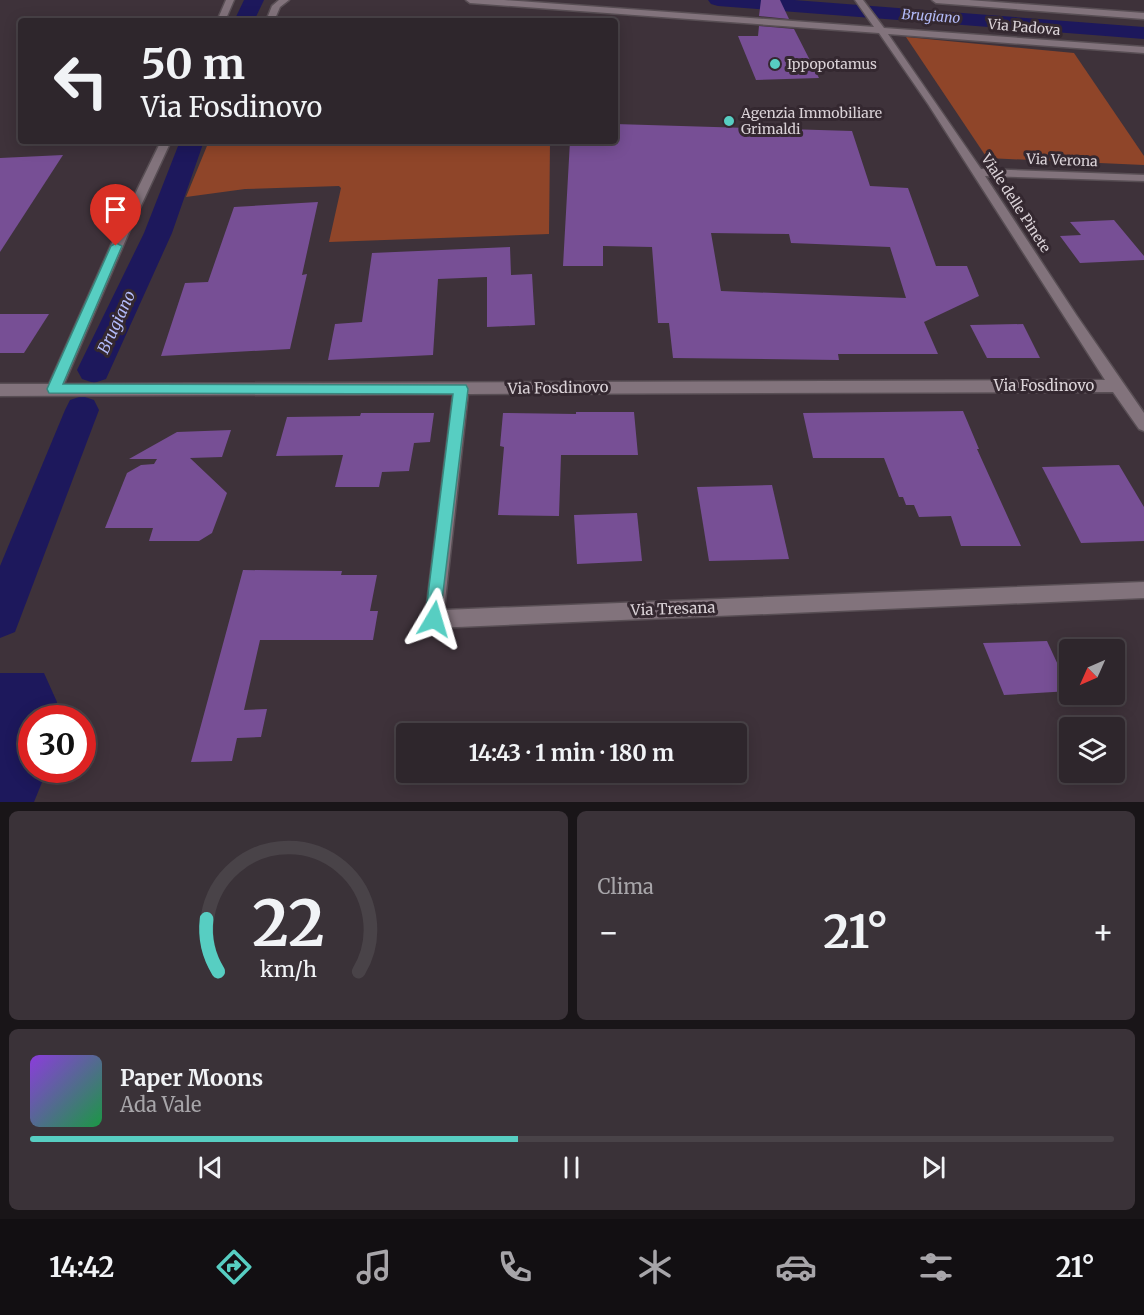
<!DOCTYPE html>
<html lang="it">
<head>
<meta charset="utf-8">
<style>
  :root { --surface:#2e262c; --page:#3a3238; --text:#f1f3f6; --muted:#a7a5a9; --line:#494348; --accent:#57cec2 }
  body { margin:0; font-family:Merriweather,serif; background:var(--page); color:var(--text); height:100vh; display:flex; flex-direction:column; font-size:22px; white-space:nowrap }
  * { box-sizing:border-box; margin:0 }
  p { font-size:20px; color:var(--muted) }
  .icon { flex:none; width:33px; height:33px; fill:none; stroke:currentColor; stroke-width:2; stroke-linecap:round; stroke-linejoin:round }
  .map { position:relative; height:802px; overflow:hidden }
  .panel { display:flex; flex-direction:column; gap:9px; padding:9px; background:#191518; flex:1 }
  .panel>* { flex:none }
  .top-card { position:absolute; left:18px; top:18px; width:600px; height:126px; border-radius:6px; box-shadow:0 3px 15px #0003,0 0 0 2px var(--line); background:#2e262c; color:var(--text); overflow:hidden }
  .needle { width:39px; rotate:225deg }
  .buttons { position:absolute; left:1059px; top:639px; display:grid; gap:12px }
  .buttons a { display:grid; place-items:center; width:66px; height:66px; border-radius:6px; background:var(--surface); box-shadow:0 3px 15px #0003,0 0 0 2px var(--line); font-size:30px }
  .speed { position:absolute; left:18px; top:705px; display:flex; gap:12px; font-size:30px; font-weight:700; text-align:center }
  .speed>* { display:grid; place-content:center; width:78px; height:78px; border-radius:50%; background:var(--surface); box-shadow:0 3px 15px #0003,0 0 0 2px var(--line); line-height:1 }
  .speed .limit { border:9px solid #d22; background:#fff; color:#111 }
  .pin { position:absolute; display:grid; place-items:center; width:51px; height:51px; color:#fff; margin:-62px -26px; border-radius:50% 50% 50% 0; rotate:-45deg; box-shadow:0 0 6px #0007 }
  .pin .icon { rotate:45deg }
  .me { position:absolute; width:66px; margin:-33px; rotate:7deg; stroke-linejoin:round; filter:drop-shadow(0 0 4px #0008) }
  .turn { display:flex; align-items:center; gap:21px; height:126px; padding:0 24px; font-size:27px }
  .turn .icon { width:78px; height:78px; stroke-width:2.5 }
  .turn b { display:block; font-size:42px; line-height:51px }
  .big { font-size:45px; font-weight:700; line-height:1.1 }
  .panel .tile { flex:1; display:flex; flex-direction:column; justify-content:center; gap:9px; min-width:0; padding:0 21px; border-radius:9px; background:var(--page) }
  .panel .dial { align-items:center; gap:0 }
  .dial svg { height:156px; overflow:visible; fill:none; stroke:var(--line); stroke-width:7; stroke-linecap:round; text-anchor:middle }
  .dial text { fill:var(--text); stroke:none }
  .song { display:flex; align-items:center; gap:18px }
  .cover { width:72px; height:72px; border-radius:9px; background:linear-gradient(135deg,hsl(270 70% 55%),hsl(140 70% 35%)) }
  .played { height:6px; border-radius:3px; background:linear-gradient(90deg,var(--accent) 45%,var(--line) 45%) }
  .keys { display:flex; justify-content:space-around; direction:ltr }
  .heat { display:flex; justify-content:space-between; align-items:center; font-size:33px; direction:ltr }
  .panel .tiles { flex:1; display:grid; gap:9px; grid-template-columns:1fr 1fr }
  .tile:last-child { grid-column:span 2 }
  .trip { position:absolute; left:396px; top:723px; width:351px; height:60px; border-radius:6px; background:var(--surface); box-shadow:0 3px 15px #0003,0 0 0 2px var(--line); font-weight:700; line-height:60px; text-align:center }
  .dock { display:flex; height:96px; justify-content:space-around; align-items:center; background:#120f12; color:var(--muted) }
  .dock .icon { width:42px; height:42px }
  .dock .current { color:var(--accent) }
  .dock b { font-size:27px; color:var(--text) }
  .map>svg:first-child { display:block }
  .green { fill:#8f4529 }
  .water { fill:#1d185c }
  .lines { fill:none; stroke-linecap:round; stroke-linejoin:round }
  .canal { fill:#1d185c; fill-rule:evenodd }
  .building { fill:#774f95; fill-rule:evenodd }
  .minor-casing { stroke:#584e54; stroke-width:3 }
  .minor { fill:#82737c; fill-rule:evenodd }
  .route { fill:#57cec2; stroke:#39867e; stroke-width:1.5 }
  .poi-dot { fill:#57cec2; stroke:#342830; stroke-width:2 }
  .labels { text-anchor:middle; stroke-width:6; stroke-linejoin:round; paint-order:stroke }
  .far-water-label { font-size:14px; font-style:italic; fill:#b3bbf9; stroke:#342830 }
  .far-street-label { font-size:14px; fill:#dad2d7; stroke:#342830 }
  .far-poi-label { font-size:14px; fill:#dad2d7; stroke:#342830; text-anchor:start }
  .street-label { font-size:15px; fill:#dad2d7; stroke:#342830 }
  .water-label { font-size:16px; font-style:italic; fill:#b3bbf9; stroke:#342830 }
</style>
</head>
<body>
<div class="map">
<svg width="1144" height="802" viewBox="0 0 1144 802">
  <rect width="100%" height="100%" fill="#3e323a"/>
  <g class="green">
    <path d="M 906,37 L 1074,53 L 1144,156 L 1144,165 L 987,158 Z"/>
    <path d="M 209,141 L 550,141 L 549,234 L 329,242 L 341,188 L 339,186 L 245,189 L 186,197 Z"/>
  </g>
  <path class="water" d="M 0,673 L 44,673 L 57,702 L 55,718 L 32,718 L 32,770 L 47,770 L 34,802 L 0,802 Z"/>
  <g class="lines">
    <g class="canal">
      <path d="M 244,0 L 264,0 L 254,21 L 234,21 Z"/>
      <path d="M 708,0 L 794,0 L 1144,27 L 1144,39 L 718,6 L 711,4 Z"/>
      <path d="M 180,141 L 204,141 L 172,233 L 106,379 L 94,383 L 82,379 L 77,370 L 144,233 Z"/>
      <path d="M 82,396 L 94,400 L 99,410 L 15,632 L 0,638 L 0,566 L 65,410 L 70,400 Z"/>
    </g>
  </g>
  <g class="building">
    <path d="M 761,0 L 780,0 L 789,19 L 759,16 Z"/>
    <path d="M 759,26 L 794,29 L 819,78 L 756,80 L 738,36 L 758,36 Z"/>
    <path d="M 615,124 L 852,131 L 870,186 L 908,188 L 936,266 L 967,266 L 979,296 L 924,322 L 938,354 L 838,354 L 839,360 L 673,358 L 669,323 L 658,323 L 652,247 L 603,246 L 603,266 L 563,266 L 570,141 L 615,141 ZM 711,233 L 789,234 L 791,243 L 890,247 L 906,298 L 721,291 Z"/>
    <path d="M 63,155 L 0,252 L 0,158 Z"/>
    <path d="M 318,202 L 302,275 L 307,274 L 290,349 L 161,356 L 185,283 L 208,282 L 234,207 Z"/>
    <path d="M 1114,220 L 1144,256 L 1144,260 L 1080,263 L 1060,236 L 1081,235 L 1070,222 Z"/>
    <path d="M 510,247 L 511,275 L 532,274 L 535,325 L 487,327 L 487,277 L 438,279 L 433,355 L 328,360 L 335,324 L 362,322 L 372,253 Z"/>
    <path d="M 0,314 L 49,314 L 24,353 L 0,353 Z"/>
    <path d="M 1023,324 L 1040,358 L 987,358 L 970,325 Z"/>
    <path d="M 963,411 L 979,449 L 977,449 L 1021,546 L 961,546 L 951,516 L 919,517 L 914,505 L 906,505 L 903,497 L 899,497 L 884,458 L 813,458 L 803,413 Z"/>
    <path d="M 576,412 L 634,412 L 638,455 L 561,455 L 559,516 L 498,515 L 504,447 L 500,446 L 503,413 L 576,414 Z"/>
    <path d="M 361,413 L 434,413 L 430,442 L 414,443 L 409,471 L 382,472 L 379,487 L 335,487 L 343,455 L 276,456 L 287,417 L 360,416 Z"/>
    <path d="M 231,430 L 222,457 L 190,458 L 227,493 L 212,533 L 199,541 L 149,541 L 153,528 L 105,528 L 127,473 L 141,465 L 154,464 L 157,459 L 129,459 L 177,432 Z"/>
    <path d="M 1119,465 L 1144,507 L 1144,541 L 1081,543 L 1042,467 Z"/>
    <path d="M 772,485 L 789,559 L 709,561 L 697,487 Z"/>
    <path d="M 637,513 L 642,561 L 577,564 L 574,515 Z"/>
    <path d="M 243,570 L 342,571 L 341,575 L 377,575 L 370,611 L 378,611 L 373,640 L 260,640 L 244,710 L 267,709 L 261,737 L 237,738 L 232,761 L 191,762 Z"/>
    <path d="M 1047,641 L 1070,691 L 1004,695 L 983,643 Z"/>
  </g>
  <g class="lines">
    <g class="minor-casing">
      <g id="minor">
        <path d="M 226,0 L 234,0 L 225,21 L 217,21 Z"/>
        <path d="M 279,0 L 289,0 L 280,7 L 274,21 L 266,21 L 272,6 Z"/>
        <path d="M 466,0 L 504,0 L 874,27 L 855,0 L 863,0 L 884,28 L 1144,47 L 1144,53 L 888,34 L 981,169 L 1144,175 L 1144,181 L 985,176 L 1077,316 L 1144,413 L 1144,431 L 1139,429 L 1113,392 L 468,394 L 444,610 L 1144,582 L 1144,598 L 434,628 L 427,625 L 425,619 L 453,394 L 0,396 L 0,384 L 49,384 L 120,225 L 161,141 L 171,141 L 132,225 L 64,384 L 1105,380 L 928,104 L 879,33 L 470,3 Z"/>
        <path d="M 932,0 L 969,0 L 1144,13 L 1144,19 L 936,3 Z"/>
      </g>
    </g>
    <use href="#minor" class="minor"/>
  </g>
  <path class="route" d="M 116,243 L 122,246 L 63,384 L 466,385 L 468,389 L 439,625 L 434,627 L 428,625 L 425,619 L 453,394 L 49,393 L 47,389 L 111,246 Z"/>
  <g class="poi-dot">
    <circle cx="775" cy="64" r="6"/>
    <circle cx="729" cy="121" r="6"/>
  </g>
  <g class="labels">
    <g class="far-water-label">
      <text transform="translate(931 16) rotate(4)" y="5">Brugiano</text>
    </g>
    <g class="far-street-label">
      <text transform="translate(1024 27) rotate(5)" y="5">Via Padova</text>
      <text transform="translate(1062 160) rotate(2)" y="5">Via Verona</text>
      <text transform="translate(1016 203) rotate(57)" y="5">Viale delle Pinete</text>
    </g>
    <g class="far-poi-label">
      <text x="787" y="69">Ippopotamus</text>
      <text x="741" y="118">Agenzia Immobiliare<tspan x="741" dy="16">Grimaldi</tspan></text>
    </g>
    <g class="street-label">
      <text x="1044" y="391">Via Fosdinovo</text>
      <text transform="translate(558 388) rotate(-1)" y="5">Via Fosdinovo</text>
      <text transform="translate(673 609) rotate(-2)" y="5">Via Tresana</text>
    </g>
    <g class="water-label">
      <text transform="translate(116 322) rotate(-65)" y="6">Brugiano</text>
    </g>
  </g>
</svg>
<div class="buttons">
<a><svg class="needle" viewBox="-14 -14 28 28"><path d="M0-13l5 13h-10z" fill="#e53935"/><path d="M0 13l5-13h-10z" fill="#a7a5a9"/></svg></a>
<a><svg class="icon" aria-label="layers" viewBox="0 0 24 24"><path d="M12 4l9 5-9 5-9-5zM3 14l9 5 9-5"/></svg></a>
</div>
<div class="speed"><div class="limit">30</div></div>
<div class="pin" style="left:116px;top:246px;background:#d93025"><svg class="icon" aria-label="arrive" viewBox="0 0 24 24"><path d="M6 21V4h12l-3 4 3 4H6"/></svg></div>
<svg class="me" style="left:434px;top:619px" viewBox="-20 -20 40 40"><path d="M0-17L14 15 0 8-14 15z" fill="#57cec2" stroke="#fff" stroke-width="4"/></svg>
<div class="trip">14:43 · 1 min · 180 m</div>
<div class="top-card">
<div class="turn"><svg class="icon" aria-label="left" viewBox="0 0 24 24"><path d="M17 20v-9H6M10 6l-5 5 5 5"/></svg><div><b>50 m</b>Via Fosdinovo</div></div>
</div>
</div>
<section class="panel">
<div class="tiles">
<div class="tile dial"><svg viewBox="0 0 100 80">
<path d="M14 69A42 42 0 1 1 86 69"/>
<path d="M14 69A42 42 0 0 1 8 42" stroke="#57cec2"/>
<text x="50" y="56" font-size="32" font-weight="700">22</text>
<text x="50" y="72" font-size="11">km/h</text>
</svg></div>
<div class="tile"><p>Clima</p>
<div class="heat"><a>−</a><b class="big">21°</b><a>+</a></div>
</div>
<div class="tile">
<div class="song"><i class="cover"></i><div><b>Paper Moons</b><p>Ada Vale</p></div></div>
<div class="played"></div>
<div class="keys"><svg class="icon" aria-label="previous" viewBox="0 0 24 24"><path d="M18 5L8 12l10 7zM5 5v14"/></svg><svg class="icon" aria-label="pause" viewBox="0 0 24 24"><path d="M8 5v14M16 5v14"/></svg><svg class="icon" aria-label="next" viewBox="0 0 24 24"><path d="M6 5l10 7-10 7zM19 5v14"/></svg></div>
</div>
</div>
</section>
<nav class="dock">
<b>14:42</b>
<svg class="icon current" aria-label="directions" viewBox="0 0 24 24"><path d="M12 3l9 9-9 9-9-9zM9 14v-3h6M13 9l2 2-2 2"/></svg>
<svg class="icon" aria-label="music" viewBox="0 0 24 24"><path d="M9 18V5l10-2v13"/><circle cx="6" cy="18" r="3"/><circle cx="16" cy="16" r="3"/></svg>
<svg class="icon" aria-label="phone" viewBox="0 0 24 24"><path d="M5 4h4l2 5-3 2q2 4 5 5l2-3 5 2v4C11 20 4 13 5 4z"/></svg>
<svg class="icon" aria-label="climate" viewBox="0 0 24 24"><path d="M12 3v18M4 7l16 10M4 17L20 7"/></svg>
<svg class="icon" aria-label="car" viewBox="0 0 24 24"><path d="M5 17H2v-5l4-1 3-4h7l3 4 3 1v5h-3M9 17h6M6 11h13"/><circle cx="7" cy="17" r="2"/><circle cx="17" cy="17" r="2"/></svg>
<svg class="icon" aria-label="filters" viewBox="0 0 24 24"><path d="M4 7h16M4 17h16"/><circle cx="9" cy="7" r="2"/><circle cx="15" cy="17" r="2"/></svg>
<b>21°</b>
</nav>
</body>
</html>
